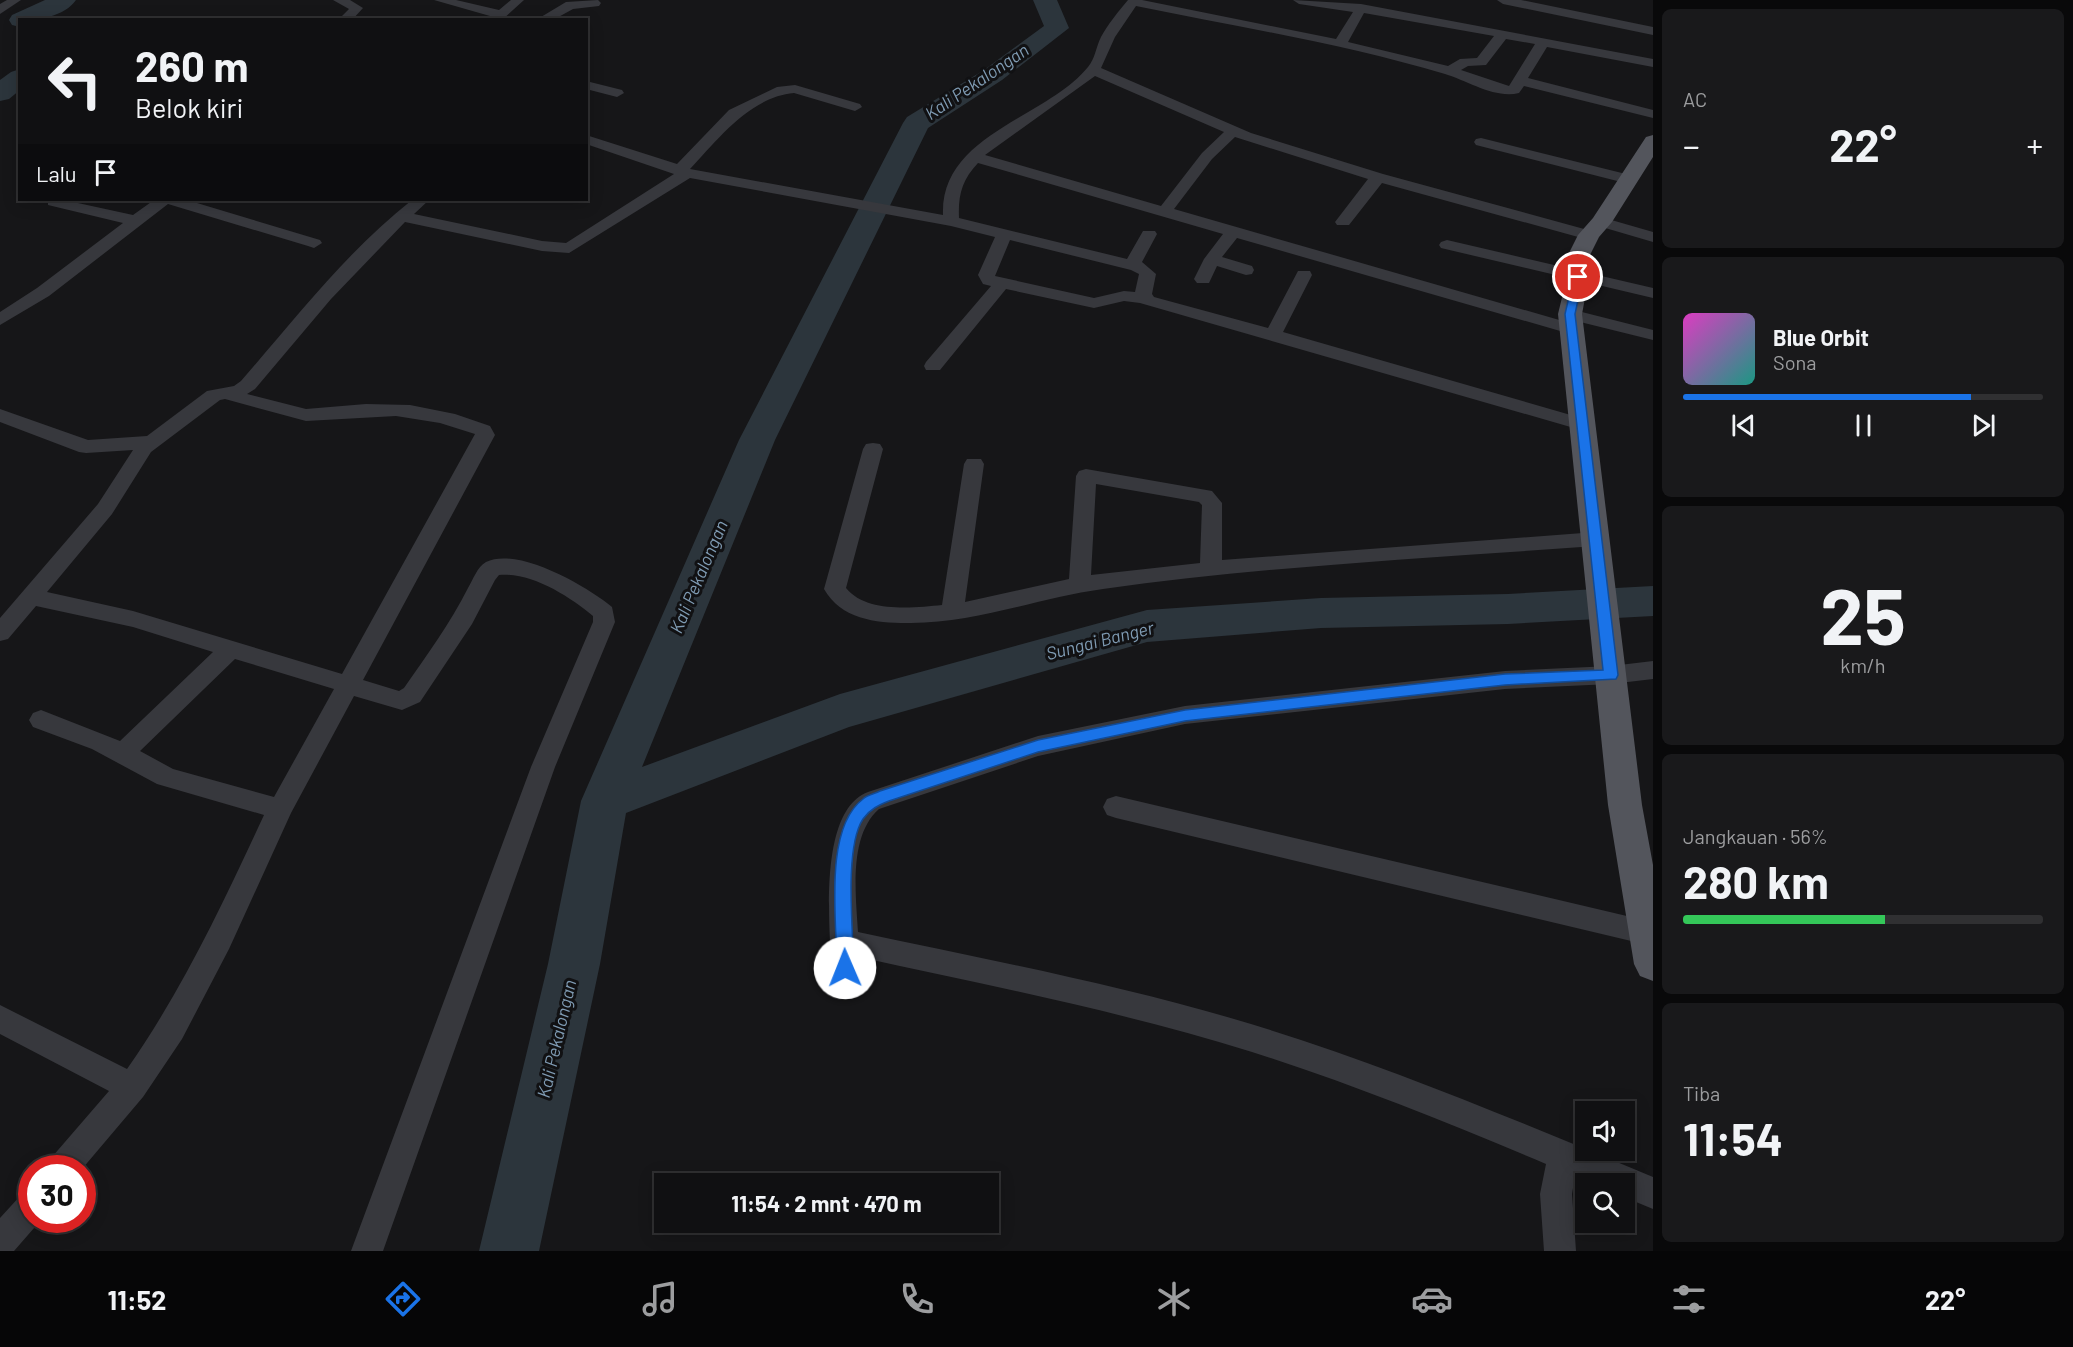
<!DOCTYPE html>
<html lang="id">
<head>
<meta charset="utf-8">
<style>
  :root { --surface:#101012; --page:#19191b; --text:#f1f3f6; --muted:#9c9d9f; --line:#303032; --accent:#1a73e8 }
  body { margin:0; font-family:Barlow,sans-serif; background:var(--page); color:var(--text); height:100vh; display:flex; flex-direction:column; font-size:22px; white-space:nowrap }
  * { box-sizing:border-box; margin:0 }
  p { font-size:20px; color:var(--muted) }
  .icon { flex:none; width:33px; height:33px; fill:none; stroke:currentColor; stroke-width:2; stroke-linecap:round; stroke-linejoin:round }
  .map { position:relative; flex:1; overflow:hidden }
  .sheet { display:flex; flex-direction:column; gap:9px; padding:9px; background:#09090a; width:420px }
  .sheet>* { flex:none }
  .banner { position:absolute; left:18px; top:18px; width:570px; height:183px; border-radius:0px; box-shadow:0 3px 15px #0003,0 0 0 2px var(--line); background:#101012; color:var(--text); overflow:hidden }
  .controls { position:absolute; left:1575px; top:1101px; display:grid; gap:12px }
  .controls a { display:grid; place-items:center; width:60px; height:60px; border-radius:0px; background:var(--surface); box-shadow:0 3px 15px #0003,0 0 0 2px var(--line); font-size:30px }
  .speed { position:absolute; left:18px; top:1155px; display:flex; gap:12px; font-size:30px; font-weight:700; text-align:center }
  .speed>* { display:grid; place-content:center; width:78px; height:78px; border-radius:50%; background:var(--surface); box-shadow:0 3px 15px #0003,0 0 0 2px var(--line); line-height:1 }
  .speed .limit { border:9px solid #d22; background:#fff; color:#111 }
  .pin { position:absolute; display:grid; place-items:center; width:51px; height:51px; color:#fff; margin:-26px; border:3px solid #fff; border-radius:50%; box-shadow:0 2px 6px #0007 }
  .me { position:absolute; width:66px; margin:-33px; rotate:359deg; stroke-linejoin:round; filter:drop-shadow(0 0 4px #0008) }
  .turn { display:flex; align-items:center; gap:21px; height:126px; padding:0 18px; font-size:27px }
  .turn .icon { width:78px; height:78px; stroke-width:2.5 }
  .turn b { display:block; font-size:42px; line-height:51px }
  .then { display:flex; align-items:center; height:57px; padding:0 18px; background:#0003; gap:12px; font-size:22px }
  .big { font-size:45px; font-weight:700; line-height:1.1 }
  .sheet .widget { flex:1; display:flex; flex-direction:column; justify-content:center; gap:9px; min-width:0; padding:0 21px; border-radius:9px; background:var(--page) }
  .sheet .dial { align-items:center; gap:0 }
  .dial b { font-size:78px; line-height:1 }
  .song { display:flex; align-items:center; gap:18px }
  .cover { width:72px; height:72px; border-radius:9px; background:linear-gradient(135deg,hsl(310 70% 55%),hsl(170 70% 35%)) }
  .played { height:6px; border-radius:3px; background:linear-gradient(90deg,var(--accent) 80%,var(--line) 80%) }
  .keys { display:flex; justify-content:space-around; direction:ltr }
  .heat { display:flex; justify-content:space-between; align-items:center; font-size:33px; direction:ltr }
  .charge { height:9px; border-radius:4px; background:linear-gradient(90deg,#34c759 56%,var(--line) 0) }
  .trip { position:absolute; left:654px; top:1173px; width:345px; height:60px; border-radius:0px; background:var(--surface); box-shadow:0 3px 15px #0003,0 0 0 2px var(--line); font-weight:700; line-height:60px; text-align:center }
  .tab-bar { display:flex; height:96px; justify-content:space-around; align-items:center; background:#060607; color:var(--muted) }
  .tab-bar .icon { width:42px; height:42px }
  .tab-bar .active { color:var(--accent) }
  .tab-bar b { font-size:27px; color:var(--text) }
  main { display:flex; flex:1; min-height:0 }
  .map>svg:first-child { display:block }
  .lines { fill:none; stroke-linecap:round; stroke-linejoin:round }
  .river { fill:#2c353c; fill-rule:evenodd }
  .minor { fill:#37383d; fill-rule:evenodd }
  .major { fill:#53555c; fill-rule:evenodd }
  .route { fill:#1a73e8; stroke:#114b97; stroke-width:1.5 }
  .labels { text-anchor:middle; stroke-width:6; stroke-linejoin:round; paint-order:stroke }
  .water-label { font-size:18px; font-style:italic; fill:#7f9bb3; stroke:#111113 }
</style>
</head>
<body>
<main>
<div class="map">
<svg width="1653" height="1251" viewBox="0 0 1653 1251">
  <rect width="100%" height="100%" fill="#161618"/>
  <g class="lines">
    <g class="river">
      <path d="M 45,0 L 76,0 C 64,17 38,20 20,20 L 20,27 L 12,25 L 9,20 L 12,15 Z"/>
      <path d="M 1033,0 L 1057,0 L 1069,28 L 1002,80 L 928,128 L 775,440 L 642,767 L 840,694 L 1147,610 L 1321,598 L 1508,594 L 1653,586 L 1653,616 L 1508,624 L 1321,628 L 1147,642 L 849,727 L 626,813 L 600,964 L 539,1251 L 479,1251 L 548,964 L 581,801 L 739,440 L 903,123 L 907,117 L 984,70 L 1044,26 Z"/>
      <path d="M 20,69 L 20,90 L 9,99 L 0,101 L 0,80 L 11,72 Z"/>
    </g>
    <g class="minor">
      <path d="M 7,0 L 21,0 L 0,14 L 0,4 Z"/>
      <path d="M 333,0 L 350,0 L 363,8 L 352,20 L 338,20 L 349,9 Z"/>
      <path d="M 434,0 L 456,0 L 499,10 L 511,0 L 524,0 L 502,20 L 486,20 L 490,16 Z"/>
      <path d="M 598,0 L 601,3 L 599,6 L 573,9 L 553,20 L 536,20 L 566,2 Z"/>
      <path d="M 1128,0 L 1142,0 L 1336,39 L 1353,12 L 1299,4 L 1293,0 L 1361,4 L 1653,59 L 1653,67 L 1547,47 L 1528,78 L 1653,110 L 1653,118 L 1524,86 L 1519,93 C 1495,99 1468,81 1445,74 C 1344,44 1239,27 1136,6 L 1115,37 L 1101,68 L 1251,133 L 1383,174 L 1595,232 L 1597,235 L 1589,240 L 1382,183 L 1349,225 L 1337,225 L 1335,222 L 1368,179 L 1235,137 L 1212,159 L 1174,209 L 1580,326 L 1583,330 L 1574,335 L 1237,238 L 1222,257 L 1252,266 L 1254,270 L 1252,274 L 1246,275 L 1217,266 L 1209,283 L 1197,283 L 1194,279 L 1204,259 L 1223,234 L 978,163 C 962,180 958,195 959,218 L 1127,259 L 1143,231 L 1155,231 L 1157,234 L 1142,262 L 1156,274 L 1152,294 L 1154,297 L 1268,328 L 1298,271 L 1310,271 L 1312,275 L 1283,332 L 1588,420 L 1591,424 L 1588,428 L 1574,428 L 1140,303 L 1124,301 L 1094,308 L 1006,289 L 940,370 L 926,370 L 924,366 L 926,362 L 991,286 L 983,284 L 978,275 L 995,237 L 951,226 L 690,178 L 569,253 L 542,251 L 405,222 L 331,299 L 255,389 L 247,394 L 306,409 L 366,404 L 410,405 L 455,414 L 490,426 L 495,435 L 363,680 L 399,691 L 404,688 C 426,656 450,624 468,588 C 473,580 477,567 486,562 C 518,546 588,587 612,607 L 615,622 L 555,767 L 383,1251 L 351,1251 L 531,767 L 593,622 L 593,616 C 569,596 531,572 499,575 L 495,580 L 472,624 L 420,702 L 402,710 L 354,696 L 291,813 L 229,949 L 182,1039 L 143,1097 L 82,1169 L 48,1168 L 52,1157 L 109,1091 L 0,1034 L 0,1005 L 127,1069 C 183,989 223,903 264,815 L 157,784 L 92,749 L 33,727 L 29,720 L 33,713 L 41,710 L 120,741 L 213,652 L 133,627 L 36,606 L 8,639 L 0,641 L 0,618 L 98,504 L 133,450 L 86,453 L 79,452 L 0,422 L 0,409 L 88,440 L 147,436 L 207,391 L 234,386 L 241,381 C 295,319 347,251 412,200 L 429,200 L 414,214 L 542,241 L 566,243 L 674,174 L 586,144 L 586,135 L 677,164 L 729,110 L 777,87 L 795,85 L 860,104 L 862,107 L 855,111 L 794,93 C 750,97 718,139 690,169 L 943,215 C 940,134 1047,118 1088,67 C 1095,59 1096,47 1101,37 C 1108,24 1118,12 1128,0 ZM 1364,13 L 1494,36 L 1477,58 L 1460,59 L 1448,66 L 1348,42 ZM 1506,39 L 1535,44 L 1509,86 L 1461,70 L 1468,66 L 1486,65 ZM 1095,76 L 1224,132 L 1202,153 L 1161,206 L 985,155 ZM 1010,240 L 1131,270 L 1139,274 L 1135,292 L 1124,291 L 1094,298 L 995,276 ZM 225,399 L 306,421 L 396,416 L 440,423 L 475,434 L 342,674 L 133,611 L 47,592 L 112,514 L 151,452 L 220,400 ZM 235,659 L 334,689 L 274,797 L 173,769 L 140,751 Z"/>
      <path d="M 1497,0 L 1521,0 L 1653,27 L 1653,35 L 1503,4 Z"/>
      <path d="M 586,81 L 622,90 L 624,93 L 617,97 L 586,89 Z"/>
      <path d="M 1481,138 L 1634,176 L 1637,179 L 1629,184 L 1476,145 L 1474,142 L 1476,139 Z"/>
      <path d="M 48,200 L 64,200 L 133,215 L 154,200 L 187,200 L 320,240 L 322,243 L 314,248 L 308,246 L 168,204 L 49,296 L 0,325 L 0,312 L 37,288 L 123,223 L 48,205 Z"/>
      <path d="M 1601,217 L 1653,232 L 1653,242 L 1595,225 L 1593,222 L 1595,219 Z"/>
      <path d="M 1447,240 L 1653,288 L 1653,298 L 1441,248 L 1439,245 L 1441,242 Z"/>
      <path d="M 1570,309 L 1653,330 L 1653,340 L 1564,318 L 1561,314 Z"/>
      <path d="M 873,443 L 880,444 L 883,449 L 846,588 C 866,613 913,608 942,605 L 964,464 L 967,459 L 981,459 L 984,464 L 965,602 L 1069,579 L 1076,476 L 1079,471 L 1086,469 L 1212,491 L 1222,503 L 1222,560 L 1596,532 L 1603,534 L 1607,539 L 1603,544 L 1596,546 C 1432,558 1266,566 1103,589 C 1037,598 975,624 907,623 C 875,623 841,619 824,589 L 863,449 L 866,444 ZM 1096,484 L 1199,502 L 1202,505 L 1200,563 L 1091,575 Z"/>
      <path d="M 1653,661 L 1653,679 L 1611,684 L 1505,689 L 1185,724 L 1038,756 L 879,809 C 848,836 856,896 858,932 C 989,960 1122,985 1251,1024 C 1389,1066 1522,1123 1653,1177 L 1653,1209 L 1624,1197 L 1624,1184 L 1593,1184 L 1575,1176 L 1572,1194 L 1576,1251 L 1544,1251 L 1540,1194 L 1546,1164 C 1449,1123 1352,1084 1252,1052 C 1124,1012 991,986 859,957 L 859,967 L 855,976 L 845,980 L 835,976 L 831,967 C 830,924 818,811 868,792 L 1038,736 L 1185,706 L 1505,671 L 1611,666 Z"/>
      <path d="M 1116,796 L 1648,921 L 1653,923 L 1653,943 L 1648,945 L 1116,818 L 1107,815 L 1103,807 L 1107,799 Z"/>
      <path d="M 32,1190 L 32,1220 L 41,1220 L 14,1251 L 0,1251 L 0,1218 L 21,1195 Z"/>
    </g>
    <path class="major" d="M 1653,135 L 1653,157 L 1612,222 L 1599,237 L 1590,255 L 1589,277 L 1582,314 L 1642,805 L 1653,865 L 1653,981 L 1640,976 L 1634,964 L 1608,805 L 1558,314 L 1567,277 L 1568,255 L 1578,235 L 1593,218 L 1646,137 Z"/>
  </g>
  <path class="route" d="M 1574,275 L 1583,277 L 1575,314 L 1618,675 L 1616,679 L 1505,685 L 1185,721 L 1038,752 L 889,801 C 879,805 870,809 863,819 C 844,848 853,931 854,968 L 851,973 L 845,975 L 839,973 L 837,968 C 837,923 823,829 863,799 C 867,795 874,794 880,791 L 1038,740 L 1185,710 L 1505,674 L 1603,670 L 1565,314 Z"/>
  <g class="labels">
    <g class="water-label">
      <text transform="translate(977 82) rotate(-34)" y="6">Kali Pekalongan</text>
      <text transform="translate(699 577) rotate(-67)" y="6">Kali Pekalongan</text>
      <text transform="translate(1100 641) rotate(-14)" y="6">Sungai Banger</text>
      <text transform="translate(557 1039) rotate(-77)" y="6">Kali Pekalongan</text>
    </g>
  </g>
</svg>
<div class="controls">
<a><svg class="icon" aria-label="sound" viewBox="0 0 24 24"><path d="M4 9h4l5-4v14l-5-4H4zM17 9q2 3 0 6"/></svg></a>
<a><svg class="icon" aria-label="search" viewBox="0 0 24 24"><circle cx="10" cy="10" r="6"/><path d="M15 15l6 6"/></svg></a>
</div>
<div class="speed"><div class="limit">30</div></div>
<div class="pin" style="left:1578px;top:277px;background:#d93025"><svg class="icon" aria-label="arrive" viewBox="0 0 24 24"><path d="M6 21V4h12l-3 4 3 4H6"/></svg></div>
<svg class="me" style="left:845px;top:968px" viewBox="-20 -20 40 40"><circle r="19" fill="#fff"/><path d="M0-13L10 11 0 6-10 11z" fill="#1a73e8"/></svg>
<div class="trip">11:54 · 2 mnt · 470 m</div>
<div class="banner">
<div class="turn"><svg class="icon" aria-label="left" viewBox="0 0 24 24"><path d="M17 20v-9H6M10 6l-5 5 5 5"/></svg><div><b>260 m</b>Belok kiri</div></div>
<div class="then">Lalu<svg class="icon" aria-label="arrive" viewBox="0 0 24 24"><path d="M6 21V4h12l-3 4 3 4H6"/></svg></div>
</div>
</div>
<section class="sheet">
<div class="widget"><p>AC</p>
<div class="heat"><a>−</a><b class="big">22°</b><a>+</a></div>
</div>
<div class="widget">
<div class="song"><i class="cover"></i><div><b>Blue Orbit</b><p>Sona</p></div></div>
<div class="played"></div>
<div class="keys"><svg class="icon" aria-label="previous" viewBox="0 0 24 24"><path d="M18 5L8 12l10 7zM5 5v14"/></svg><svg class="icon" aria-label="pause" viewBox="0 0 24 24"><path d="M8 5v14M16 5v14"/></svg><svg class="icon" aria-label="next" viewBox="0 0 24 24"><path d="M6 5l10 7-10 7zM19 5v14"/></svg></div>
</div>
<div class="widget dial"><b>25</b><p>km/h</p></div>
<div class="widget"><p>Jangkauan · 56%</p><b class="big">280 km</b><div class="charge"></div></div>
<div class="widget"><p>Tiba</p><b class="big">11:54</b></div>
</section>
</main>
<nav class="tab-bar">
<b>11:52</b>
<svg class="icon active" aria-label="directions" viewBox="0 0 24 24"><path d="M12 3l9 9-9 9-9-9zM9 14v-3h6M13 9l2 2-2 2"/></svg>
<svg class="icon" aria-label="music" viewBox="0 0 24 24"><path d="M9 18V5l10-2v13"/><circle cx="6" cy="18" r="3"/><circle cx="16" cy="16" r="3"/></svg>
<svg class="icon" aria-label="phone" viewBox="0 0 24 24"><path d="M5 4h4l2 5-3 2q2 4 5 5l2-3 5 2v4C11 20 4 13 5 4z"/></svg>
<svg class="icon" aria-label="climate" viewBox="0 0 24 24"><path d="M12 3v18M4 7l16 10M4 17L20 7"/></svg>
<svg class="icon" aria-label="car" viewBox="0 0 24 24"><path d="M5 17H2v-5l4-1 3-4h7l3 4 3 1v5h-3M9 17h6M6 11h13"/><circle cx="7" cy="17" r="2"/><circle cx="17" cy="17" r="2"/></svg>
<svg class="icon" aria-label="filters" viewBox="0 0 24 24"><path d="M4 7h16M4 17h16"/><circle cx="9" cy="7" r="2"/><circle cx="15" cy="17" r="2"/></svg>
<b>22°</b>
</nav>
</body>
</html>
